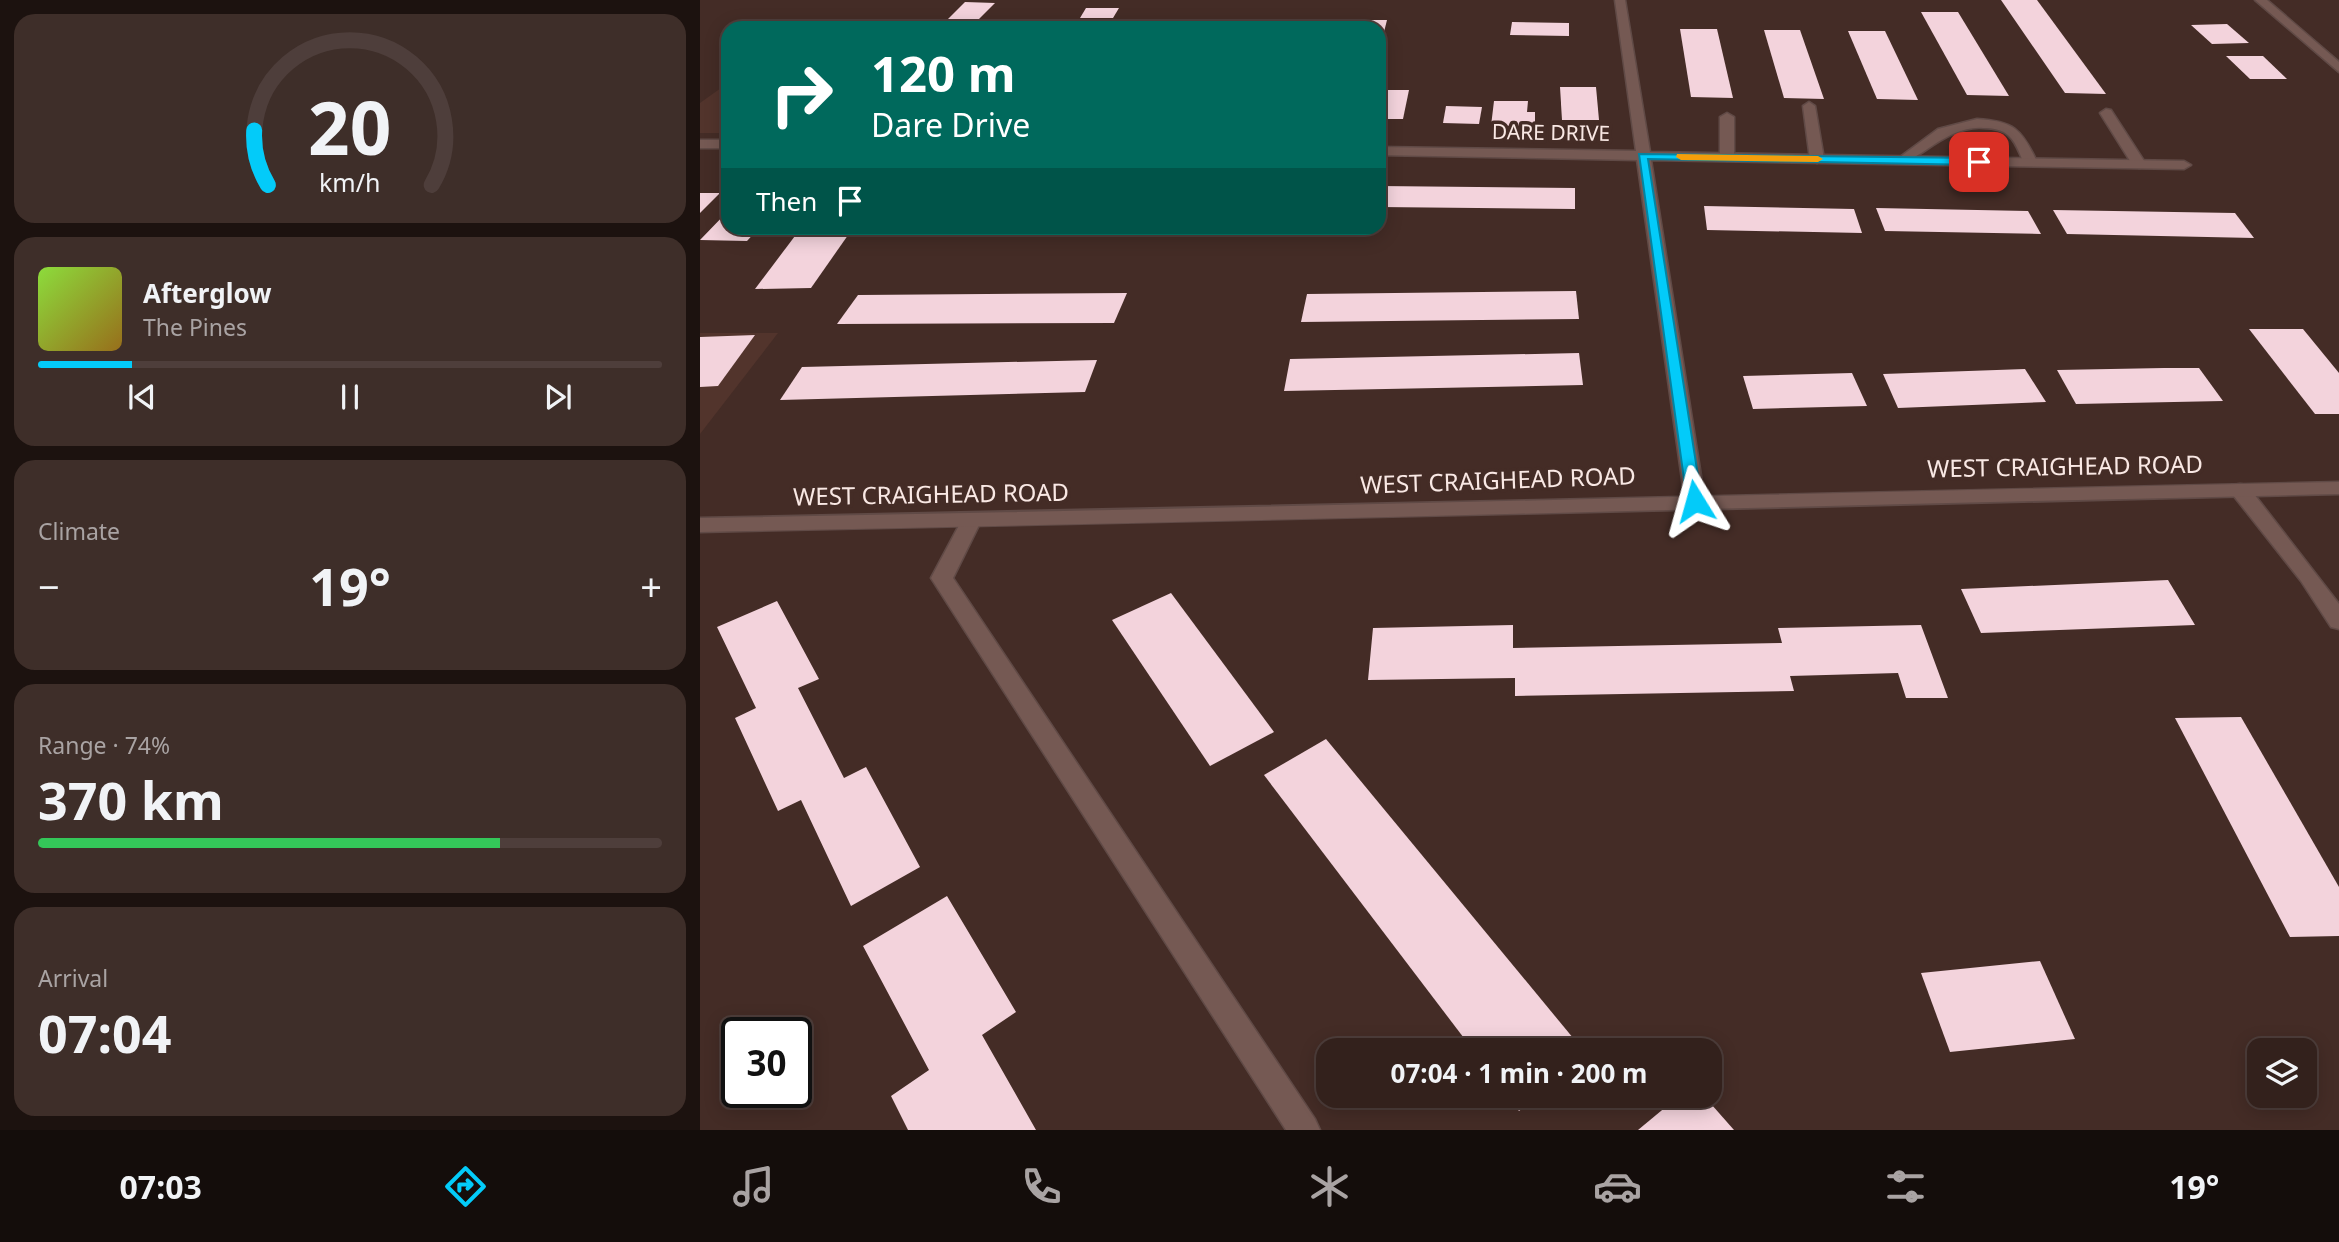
<!DOCTYPE html>
<html lang="en">
<head>
<meta charset="utf-8">
<style>
  :root { --surface:#33211c; --page:#3e2e29; --text:#f1f3f6; --muted:#a9a3a3; --line:#4e3e3b; --accent:#03cbf9 }
  body { margin:0; font-family:"Noto Sans",sans-serif; background:var(--page); color:var(--text); height:100vh; display:flex; flex-direction:column; font-size:26px; white-space:nowrap }
  * { box-sizing:border-box; margin:0 }
  p { font-size:23px; color:var(--muted) }
  .icon { flex:none; width:38px; height:38px; fill:none; stroke:currentColor; stroke-width:2; stroke-linecap:round; stroke-linejoin:round }
  .map { position:relative; flex:1; overflow:hidden }
  .sheet { display:flex; flex-direction:column; gap:14px; padding:14px; background:#1c120f; width:700px }
  .sheet>* { flex:none }
  .hud { position:absolute; left:21px; top:21px; width:665px; height:214px; border-radius:21px; box-shadow:0 4px 18px #0003,0 0 0 2px var(--line); background:#00695c; color:#fff; overflow:hidden }
  .buttons { position:absolute; left:1547px; top:1038px; display:grid; gap:14px }
  .buttons a { display:grid; place-items:center; width:70px; height:70px; border-radius:14px; background:var(--surface); box-shadow:0 4px 18px #0003,0 0 0 2px var(--line); font-size:35px }
  .speed { position:absolute; left:21px; top:1017px; display:flex; gap:14px; font-size:35px; font-weight:700; text-align:center }
  .speed>* { display:grid; place-content:center; width:91px; height:91px; border-radius:50%; background:var(--surface); box-shadow:0 4px 18px #0003,0 0 0 2px var(--line); line-height:1 }
  .speed .limit { border:4px solid #111; border-radius:10px; background:#fff; color:#111 }
  .pin { position:absolute; display:grid; place-items:center; width:60px; height:60px; color:#fff; margin:-30px; border-radius:14px; box-shadow:0 4px 10px #0006 }
  .me { position:absolute; width:77px; margin:-38px; rotate:352deg; stroke-linejoin:round; filter:drop-shadow(0 0 5px #0008) }
  .turn { display:flex; align-items:center; gap:24px; height:147px; padding:0 35px; font-size:32px }
  .turn .icon { width:91px; height:91px; stroke-width:2.5 }
  .turn b { display:block; font-size:49px; line-height:60px }
  .then { display:flex; align-items:center; height:66px; padding:0 35px; background:#0003; gap:14px; font-size:26px }
  .big { font-size:52px; font-weight:700; line-height:1.1 }
  .sheet .widget { flex:1; display:flex; flex-direction:column; justify-content:center; gap:10px; min-width:0; padding:0 24px; border-radius:21px; background:var(--page) }
  .sheet .dial { align-items:center; gap:0 }
  .dial svg { height:182px; overflow:visible; fill:none; stroke:var(--line); stroke-width:7; stroke-linecap:round; text-anchor:middle }
  .dial text { fill:var(--text); stroke:none }
  .song { display:flex; align-items:center; gap:21px }
  .cover { width:84px; height:84px; border-radius:10px; background:linear-gradient(135deg,hsl(90 70% 55%),hsl(40 70% 35%)) }
  .played { height:7px; border-radius:4px; background:linear-gradient(90deg,var(--accent) 15%,var(--line) 15%) }
  .keys { display:flex; justify-content:space-around; direction:ltr }
  .heat { display:flex; justify-content:space-between; align-items:center; font-size:38px; direction:ltr }
  .charge { height:10px; border-radius:5px; background:linear-gradient(90deg,#34c759 74%,var(--line) 0) }
  .trip { position:absolute; left:616px; top:1038px; width:406px; height:70px; border-radius:21px; background:var(--surface); box-shadow:0 4px 18px #0003,0 0 0 2px var(--line); font-weight:700; line-height:70px; text-align:center }
  .tab-bar { display:flex; height:112px; justify-content:space-around; align-items:center; background:#140d0b; color:var(--muted) }
  .tab-bar .icon { width:49px; height:49px }
  .tab-bar .active { color:var(--accent) }
  .tab-bar b { font-size:32px; color:var(--text) }
  main { display:flex; flex:1; min-height:0 }
  .map>svg:first-child { display:block }
  .built { fill:#52342c }
  .building { fill:#f3d3dc }
  .lines { fill:none; stroke-linecap:round; stroke-linejoin:round }
  .service-casing { stroke:#604a46; stroke-width:3 }
  .minor-casing { stroke:#604a46; stroke-width:3 }
  .tertiary-casing { stroke:#604a46; stroke-width:3 }
  .service { fill:#755953; fill-rule:evenodd }
  .minor { fill:#755953; fill-rule:evenodd }
  .tertiary { fill:#755953; fill-rule:evenodd }
  .route { fill:#03cbf9; stroke:#0284a2; stroke-width:2 }
  .slow { fill:#f59e0b }
  .labels { text-anchor:middle; stroke-width:7; stroke-linejoin:round; paint-order:stroke }
  .far-street-label { font-size:21px; fill:#f9e8e4; stroke:#442c26 }
  .street-label { font-size:24px; fill:#f9e8e4; stroke:#442c26 }
</style>
</head>
<body>
<main>
<section class="sheet">
<div class="widget dial"><svg viewBox="0 0 100 80">
<path d="M14 69A42 42 0 1 1 86 69"/>
<path d="M14 69A42 42 0 0 1 8 45" stroke="#03cbf9"/>
<text x="50" y="56" font-size="32" font-weight="700">20</text>
<text x="50" y="72" font-size="11">km/h</text>
</svg></div>
<div class="widget">
<div class="song"><i class="cover"></i><div><b>Afterglow</b><p>The Pines</p></div></div>
<div class="played"></div>
<div class="keys"><svg class="icon" aria-label="previous" viewBox="0 0 24 24"><path d="M18 5L8 12l10 7zM5 5v14"/></svg><svg class="icon" aria-label="pause" viewBox="0 0 24 24"><path d="M8 5v14M16 5v14"/></svg><svg class="icon" aria-label="next" viewBox="0 0 24 24"><path d="M6 5l10 7-10 7zM19 5v14"/></svg></div>
</div>
<div class="widget"><p>Climate</p>
<div class="heat"><a>−</a><b class="big">19°</b><a>+</a></div>
</div>
<div class="widget"><p>Range · 74%</p><b class="big">370 km</b><div class="charge"></div></div>
<div class="widget"><p>Arrival</p><b class="big">07:04</b></div>
</section>
<div class="map">
<svg width="1639" height="1130" viewBox="0 0 1639 1130">
  <rect width="100%" height="100%" fill="#442c26"/>
  <g class="built">
    <path d="M 28,83 L 28,133 L 0,133 L 0,103 Z"/>
    <path d="M 0,333 L 78,333 L 0,434 Z"/>
  </g>
  <g class="building">
    <path d="M 1301,0 L 1337,0 L 1406,94 L 1365,93 Z"/>
    <path d="M 265,2 L 295,3 L 277,21 L 246,21 Z"/>
    <path d="M 386,8 L 419,8 L 413,18 L 380,18 Z"/>
    <path d="M 1221,12 L 1258,12 L 1309,96 L 1267,95 Z"/>
    <path d="M 638,20 L 687,20 L 684,32 L 679,32 L 679,28 L 635,28 Z"/>
    <path d="M 220,22 L 216,28 L 169,28 L 172,24 Z"/>
    <path d="M 490,22 L 553,22 L 551,28 L 487,28 Z"/>
    <path d="M 812,22 L 869,23 L 869,36 L 810,35 Z"/>
    <path d="M 1527,24 L 1549,43 L 1512,44 L 1491,25 Z"/>
    <path d="M 980,29 L 1017,29 L 1033,98 L 991,97 Z"/>
    <path d="M 1064,30 L 1100,30 L 1124,99 L 1084,98 Z"/>
    <path d="M 1148,31 L 1185,31 L 1218,100 L 1177,99 Z"/>
    <path d="M 1526,56 L 1563,56 L 1587,79 L 1550,79 Z"/>
    <path d="M 860,87 L 896,87 L 899,120 L 862,120 Z"/>
    <path d="M 679,90 L 709,90 L 703,119 L 679,119 Z"/>
    <path d="M 794,101 L 828,101 L 827,112 L 835,112 L 835,123 L 826,123 L 826,126 L 791,126 Z"/>
    <path d="M 746,106 L 782,107 L 779,124 L 743,123 Z"/>
    <path d="M 679,186 L 875,188 L 875,209 L 679,207 Z"/>
    <path d="M 0,193 L 20,193 L 0,213 Z"/>
    <path d="M 1004,206 L 1154,209 L 1162,233 L 1007,230 Z"/>
    <path d="M 1176,208 L 1328,211 L 1341,234 L 1185,231 Z"/>
    <path d="M 1353,210 L 1535,213 L 1554,238 L 1367,234 Z"/>
    <path d="M 28,211 L 28,228 L 59,228 L 47,241 L 0,240 Z"/>
    <path d="M 101,228 L 153,228 L 111,288 L 55,289 Z"/>
    <path d="M 876,291 L 879,319 L 601,322 L 607,294 Z"/>
    <path d="M 427,293 L 414,323 L 137,324 L 158,295 Z"/>
    <path d="M 1549,329 L 1603,329 L 1639,373 L 1639,414 L 1615,414 Z"/>
    <path d="M 55,335 L 18,386 L 0,387 L 0,337 Z"/>
    <path d="M 879,353 L 883,385 L 584,391 L 590,359 Z"/>
    <path d="M 397,360 L 385,392 L 80,400 L 102,367 Z"/>
    <path d="M 1464,368 L 1499,368 L 1523,401 L 1376,404 L 1357,370 Z"/>
    <path d="M 1325,369 L 1346,402 L 1198,408 L 1183,374 Z"/>
    <path d="M 1152,373 L 1167,406 L 1053,409 L 1043,376 Z"/>
    <path d="M 1468,580 L 1495,625 L 1281,633 L 1261,589 Z"/>
    <path d="M 471,593 L 574,732 L 510,766 L 412,620 Z"/>
    <path d="M 77,601 L 119,679 L 98,688 L 144,778 L 166,767 L 220,867 L 151,906 L 101,800 L 78,811 L 35,718 L 56,708 L 17,627 Z"/>
    <path d="M 813,625 L 813,648 L 1082,643 L 1078,628 L 1221,625 L 1248,698 L 1206,698 L 1198,673 L 1090,676 L 1094,691 L 815,696 L 815,678 L 668,680 L 673,628 Z"/>
    <path d="M 1541,717 L 1639,887 L 1639,936 L 1590,937 L 1475,718 Z"/>
    <path d="M 626,739 L 883,1050 L 773,1050 L 564,775 Z"/>
    <path d="M 247,896 L 316,1012 L 282,1035 L 336,1130 L 208,1130 L 191,1096 L 229,1070 L 163,946 Z"/>
    <path d="M 1340,961 L 1375,1039 L 1250,1052 L 1221,973 Z"/>
    <path d="M 807,1096 L 839,1096 L 819,1111 Z"/>
    <path d="M 979,1096 L 1004,1096 L 1034,1130 L 938,1130 Z"/>
  </g>
  <g class="lines">
    <g class="service-casing">
      <g id="service">
        <path d="M 1109,102 L 1115,106 L 1124,159 L 1117,163 L 1110,159 L 1103,106 Z"/>
        <path d="M 1406,109 L 1411,110 L 1446,164 L 1444,167 L 1439,168 L 1432,164 L 1400,113 Z"/>
        <path d="M 1027,113 L 1034,117 L 1034,157 L 1027,161 L 1020,157 L 1020,117 Z"/>
        <path d="M 1277,119 C 1313,121 1322,129 1337,162 L 1335,165 L 1325,165 C 1320,156 1317,143 1309,136 C 1302,129 1292,128 1283,128 C 1246,125 1214,166 1198,163 L 1196,160 L 1238,129 Z"/>
        <path d="M 1540,484 L 1547,485 L 1639,604 L 1639,629 L 1631,627 L 1601,581 L 1533,495 L 1530,490 L 1533,485 Z"/>
        <path d="M 271,514 L 278,516 L 281,521 L 253,578 L 615,1119 L 620,1130 L 586,1130 L 231,578 L 264,516 Z"/>
      </g>
    </g>
    <g class="minor-casing">
      <g id="minor">
        <path d="M 915,0 L 925,0 L 950,152 L 1484,161 L 1491,165 L 1484,169 L 951,160 L 1005,501 L 1002,506 L 988,506 L 985,501 L 937,160 L 679,155 L 679,147 L 936,151 Z"/>
        <path d="M 1555,0 L 1567,0 L 1639,62 L 1639,72 Z"/>
        <rect x="0" y="140" width="28" height="8"/>
      </g>
    </g>
    <g class="tertiary-casing">
      <path id="tertiary" d="M 1639,482 L 1639,494 C 1093,506 546,522 0,532 L 0,518 C 546,509 1093,493 1639,482 Z"/>
    </g>
    <use href="#service" class="service"/>
    <use href="#minor" class="minor"/>
    <use href="#tertiary" class="tertiary"/>
  </g>
  <path class="route" d="M 939,154 L 1279,158 L 1285,162 L 1279,165 L 948,159 L 1002,501 L 995,506 L 987,501 Z"/>
  <path class="slow" d="M 977,154 L 1118,156 L 1123,159 L 1118,162 L 981,160 L 976,157 Z"/>
  <g class="labels">
    <g class="far-street-label">
      <text transform="translate(851 133) rotate(1)" y="7">DARE DRIVE</text>
    </g>
    <g class="street-label">
      <text transform="translate(1365 467) rotate(-1)" y="8">WEST CRAIGHEAD ROAD</text>
      <text transform="translate(798 481) rotate(-2)" y="8">WEST CRAIGHEAD ROAD</text>
      <text transform="translate(231 495) rotate(-1)" y="8">WEST CRAIGHEAD ROAD</text>
    </g>
  </g>
</svg>
<div class="buttons">
<a><svg class="icon" aria-label="layers" viewBox="0 0 24 24"><path d="M12 4l9 5-9 5-9-5zM3 14l9 5 9-5"/></svg></a>
</div>
<div class="speed"><div class="limit">30</div></div>
<div class="pin" style="left:1279px;top:162px;background:#d93025"><svg class="icon" aria-label="arrive" viewBox="0 0 24 24"><path d="M6 21V4h12l-3 4 3 4H6"/></svg></div>
<svg class="me" style="left:995px;top:501px" viewBox="-20 -20 40 40"><path d="M0-17L14 15 0 8-14 15z" fill="#03cbf9" stroke="#fff" stroke-width="4"/></svg>
<div class="trip">07:04 · 1 min · 200 m</div>
<div class="hud">
<div class="turn"><svg class="icon" aria-label="right" viewBox="0 0 24 24"><path d="M7 20v-9h11M14 6l5 5-5 5"/></svg><div><b>120 m</b>Dare Drive</div></div>
<div class="then">Then<svg class="icon" aria-label="arrive" viewBox="0 0 24 24"><path d="M6 21V4h12l-3 4 3 4H6"/></svg></div>
</div>
</div>
</main>
<nav class="tab-bar">
<b>07:03</b>
<svg class="icon active" aria-label="directions" viewBox="0 0 24 24"><path d="M12 3l9 9-9 9-9-9zM9 14v-3h6M13 9l2 2-2 2"/></svg>
<svg class="icon" aria-label="music" viewBox="0 0 24 24"><path d="M9 18V5l10-2v13"/><circle cx="6" cy="18" r="3"/><circle cx="16" cy="16" r="3"/></svg>
<svg class="icon" aria-label="phone" viewBox="0 0 24 24"><path d="M5 4h4l2 5-3 2q2 4 5 5l2-3 5 2v4C11 20 4 13 5 4z"/></svg>
<svg class="icon" aria-label="climate" viewBox="0 0 24 24"><path d="M12 3v18M4 7l16 10M4 17L20 7"/></svg>
<svg class="icon" aria-label="car" viewBox="0 0 24 24"><path d="M5 17H2v-5l4-1 3-4h7l3 4 3 1v5h-3M9 17h6M6 11h13"/><circle cx="7" cy="17" r="2"/><circle cx="17" cy="17" r="2"/></svg>
<svg class="icon" aria-label="filters" viewBox="0 0 24 24"><path d="M4 7h16M4 17h16"/><circle cx="9" cy="7" r="2"/><circle cx="15" cy="17" r="2"/></svg>
<b>19°</b>
</nav>
</body>
</html>
